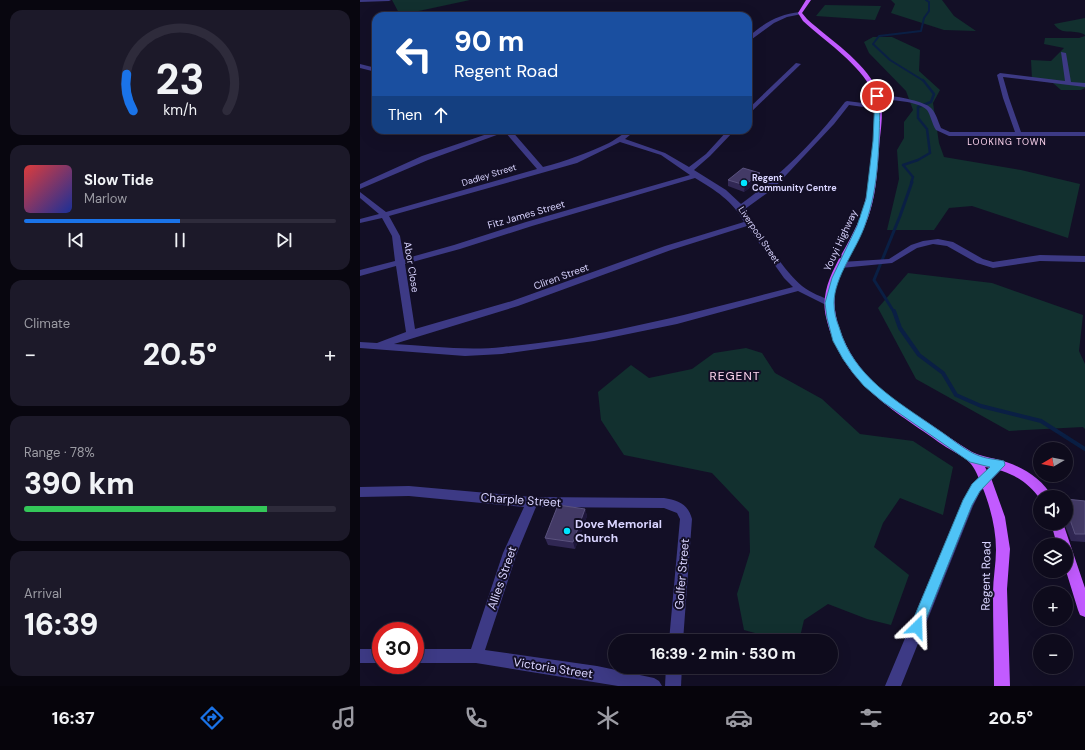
<!DOCTYPE html>
<html lang="en">
<head>
<meta charset="utf-8">
<style>
  :root { --surface:#0e0b1c; --page:#1c1929; --text:#f1f3f6; --muted:#9b9ba3; --line:#2e2b3b; --accent:#1a73e8 }
  body { margin:0; font-family:"DM Sans",sans-serif; background:var(--page); color:var(--text); height:100vh; display:flex; flex-direction:column; font-size:15px; white-space:nowrap }
  * { box-sizing:border-box; margin:0 }
  p { font-size:13px; color:var(--muted) }
  .icon { flex:none; width:22px; height:22px; fill:none; stroke:currentColor; stroke-width:2; stroke-linecap:round; stroke-linejoin:round }
  .map { position:relative; flex:1; overflow:hidden }
  .side { display:flex; flex-direction:column; gap:10px; padding:10px; background:#08060f; width:360px }
  .side>* { flex:none }
  .guide { position:absolute; left:12px; top:12px; width:380px; height:122px; border-radius:12px; box-shadow:0 4px 16px #0002,0 0 0 1px var(--line); background:#1a4fa0; color:#fff; overflow:hidden }
  .needle { width:26px; rotate:260deg }
  .fabs { position:absolute; left:673px; top:442px; display:grid; gap:8px }
  .fabs a { display:grid; place-items:center; width:40px; height:40px; border-radius:50%; background:var(--surface); box-shadow:0 4px 16px #0002,0 0 0 1px var(--line); font-size:20px }
  .speed { position:absolute; left:12px; top:622px; display:flex; gap:8px; font-size:20px; font-weight:700; text-align:center }
  .speed>* { display:grid; place-content:center; width:52px; height:52px; border-radius:50%; background:var(--surface); box-shadow:0 4px 16px #0002,0 0 0 1px var(--line); line-height:1 }
  .speed .limit { border:6px solid #d22; background:#fff; color:#111 }
  .pin { position:absolute; display:grid; place-items:center; width:34px; height:34px; color:#fff; margin:-17px; border:2px solid #fff; border-radius:50%; box-shadow:0 1px 4px #0007 }
  .me { position:absolute; width:44px; margin:-22px; rotate:22deg; stroke-linejoin:round; filter:drop-shadow(0 0 3px #0008) }
  .turn { display:flex; align-items:center; gap:14px; height:84px; padding:0 16px; font-size:18px }
  .turn .icon { width:52px; height:52px; stroke-width:2.5 }
  .turn b { display:block; font-size:28px; line-height:34px }
  .then { display:flex; align-items:center; height:38px; padding:0 16px; background:#0003; gap:8px; font-size:15px }
  .big { font-size:30px; font-weight:800; line-height:1.1 }
  .side .card { flex:1; display:flex; flex-direction:column; justify-content:center; gap:6px; min-width:0; padding:0 14px; border-radius:12px; background:var(--page) }
  .side .dial { align-items:center; gap:0 }
  .dial svg { height:104px; overflow:visible; fill:none; stroke:var(--line); stroke-width:7; stroke-linecap:round; text-anchor:middle }
  .dial text { fill:var(--text); stroke:none }
  .song { display:flex; align-items:center; gap:12px }
  .cover { width:48px; height:48px; border-radius:6px; background:linear-gradient(135deg,hsl(0 70% 55%),hsl(230 70% 35%)) }
  .played { height:4px; border-radius:2px; background:linear-gradient(90deg,var(--accent) 50%,var(--line) 50%) }
  .keys { display:flex; justify-content:space-around; direction:ltr }
  .heat { display:flex; justify-content:space-between; align-items:center; font-size:22px; direction:ltr }
  .charge { height:6px; border-radius:3px; background:linear-gradient(90deg,#34c759 78%,var(--line) 0) }
  .trip { position:absolute; left:248px; top:634px; width:230px; height:40px; border-radius:20px; background:var(--surface); box-shadow:0 4px 16px #0002,0 0 0 1px var(--line); font-weight:800; line-height:40px; text-align:center }
  .dock { display:flex; height:64px; justify-content:space-around; align-items:center; background:#06040b; color:var(--muted) }
  .dock .icon { width:28px; height:28px }
  .dock .selected { color:var(--accent) }
  .dock b { font-size:18px; color:var(--text) }
  main { display:flex; flex:1; min-height:0 }
  .map>svg:first-child { display:block }
  .green { fill:#12302f }
  .lines { fill:none; stroke-linecap:round; stroke-linejoin:round }
  .stream-far3 { stroke:#0a1f44; stroke-width:2 }
  .stream-far2 { stroke:#0a1f44; stroke-width:2.5 }
  .stream-far1 { stroke:#0a1f44; stroke-width:3 }
  .stream { stroke:#0a1f44; stroke-width:4 }
  .minor { fill:#3d3a85; fill-rule:evenodd }
  .primary { fill:#c25bff; fill-rule:evenodd }
  .wall { fill:#312854 }
  .shaded-wall { fill:#1d163a }
  .building { fill:#433a66; stroke:#5a527e }
  .route { fill:#4fc3f7; stroke:#337fa1 }
  .poi-dot { fill:#00e5ff; stroke:#130f26; stroke-width:1.5 }
  .labels { text-anchor:middle; stroke-width:4; stroke-linejoin:round; paint-order:stroke }
  .far-neighbourhood-label { font-size:9px; letter-spacing:1px; fill:#ffd6f0; stroke:#130f26 }
  .far-street-label { font-size:9px; fill:#d9d4ff; stroke:#130f26 }
  .far-poi-label { font-size:9px; font-weight:bold; fill:#d9d4ff; stroke:#130f26; text-anchor:start }
  .street-label { font-size:10px; fill:#d9d4ff; stroke:#130f26 }
  .quarter-label { font-size:12px; letter-spacing:1px; fill:#ffd6f0; stroke:#130f26 }
  .near-street-label { font-size:12px; fill:#d9d4ff; stroke:#130f26 }
  .near-poi-label { font-size:12px; font-weight:bold; fill:#d9d4ff; stroke:#130f26; text-anchor:start }
</style>
</head>
<body>
<main>
<section class="side">
<div class="card dial"><svg viewBox="0 0 100 80">
<path d="M14 69A42 42 0 1 1 86 69"/>
<path d="M14 69A42 42 0 0 1 9 41" stroke="#1a73e8"/>
<text x="50" y="56" font-size="32" font-weight="700">23</text>
<text x="50" y="72" font-size="11">km/h</text>
</svg></div>
<div class="card">
<div class="song"><i class="cover"></i><div><b>Slow Tide</b><p>Marlow</p></div></div>
<div class="played"></div>
<div class="keys"><svg class="icon" aria-label="previous" viewBox="0 0 24 24"><path d="M18 5L8 12l10 7zM5 5v14"/></svg><svg class="icon" aria-label="pause" viewBox="0 0 24 24"><path d="M8 5v14M16 5v14"/></svg><svg class="icon" aria-label="next" viewBox="0 0 24 24"><path d="M6 5l10 7-10 7zM19 5v14"/></svg></div>
</div>
<div class="card"><p>Climate</p>
<div class="heat"><a>−</a><b class="big">20.5°</b><a>+</a></div>
</div>
<div class="card"><p>Range · 78%</p><b class="big">390 km</b><div class="charge"></div></div>
<div class="card"><p>Arrival</p><b class="big">16:39</b></div>
</section>
<div class="map">
<svg width="725" height="686" viewBox="0 0 725 686">
  <rect width="100%" height="100%" fill="#130f26"/>
  <g class="green">
    <path d="M 32,0 L 110,0 L 40,15 Z"/>
    <path d="M 531,0 L 582,0 L 594,16 L 616,31 L 584,30 L 531,13 L 535,4 Z"/>
    <path d="M 465,5 L 521,6 L 515,20 L 456,16 Z"/>
    <path d="M 725,18 L 725,35 C 714,28 703,37 694,24 Z"/>
    <path d="M 725,36 L 725,88 L 721,90 L 701,90 L 693,83 L 672,79 L 671,60 L 691,61 L 704,48 L 684,44 L 685,38 L 719,38 Z"/>
    <path d="M 513,37 L 532,37 L 560,50 L 559,71 L 580,90 L 573,103 L 579,143 L 584,157 L 661,170 L 720,184 L 708,238 L 612,206 L 589,208 L 574,230 L 527,230 L 539,179 L 537,150 L 544,138 L 544,122 L 553,110 L 546,91 L 509,53 L 504,42 Z"/>
    <path d="M 548,273 L 632,283 L 723,315 L 719,351 L 725,364 L 725,429 L 723,427 L 649,431 L 556,379 L 518,308 Z"/>
    <path d="M 386,348 L 402,353 L 415,373 L 462,399 L 500,434 L 553,441 L 593,467 L 583,515 L 540,498 L 523,523 L 514,547 L 549,575 L 531,625 L 507,619 L 468,604 L 444,620 L 439,641 L 424,641 L 384,630 L 377,594 L 390,552 L 389,512 L 352,473 L 264,455 L 241,420 L 238,392 L 271,365 L 289,378 L 332,369 L 354,353 Z"/>
  </g>
  <g class="lines">
    <path class="stream-far3" d="M 564,81 L 530,60 L 513,44 L 519,36 L 561,31 L 564,18 L 569,11 L 569,2 L 566,0"/>
    <path class="stream-far2" d="M 551,183 L 553,177 L 543,165 L 558,160 L 570,153 L 567,129 L 558,118 L 558,107 L 571,102 L 574,94 L 563,80"/>
    <path class="stream-far1" d="M 534,312 L 514,280 L 540,216 L 552,182"/>
    <path class="stream" d="M 534,311 L 540,328 L 559,355 L 583,373 L 596,395 L 621,406 L 681,421 L 725,449"/>
    <g class="minor">
      <path d="M 0,0 L 31,0 L 29,1 L 0,2 Z"/>
      <path d="M 440,12 L 442,14 L 427,17 L 414,23 L 388,42 L 388,37 C 404,23 419,14 440,12 Z"/>
      <path d="M 701,52 L 706,53 L 711,82 L 725,83 L 725,87 L 643,77 L 649,98 L 661,132 L 725,132 L 725,136 L 589,136 L 576,130 C 572,124 571,116 567,110 C 559,101 529,100 518,99 L 515,97 C 522,92 565,101 571,108 C 576,113 578,121 581,128 L 590,132 L 655,132 L 643,98 L 637,75 L 640,73 L 705,81 Z"/>
      <path d="M 436,63 L 441,64 L 388,115 L 388,109 Z"/>
      <path d="M 0,64 L 16,68 L 16,72 L 0,68 Z"/>
      <path d="M 487,101 L 518,105 L 521,107 L 518,109 L 489,105 L 474,124 L 414,188 L 385,209 C 396,229 424,271 442,286 C 451,293 462,297 472,301 L 474,303 L 472,305 L 466,305 L 438,291 L 317,324 L 234,341 L 142,354 L 105,356 L 0,348 L 0,342 L 17,343 L 46,332 L 36,266 L 0,276 L 0,270 L 35,261 L 32,236 L 22,218 L 0,223 L 0,219 L 19,214 L 0,198 L 0,192 L 26,212 L 177,169 L 145,132 L 68,160 L 0,189 L 0,184 L 62,156 L 139,130 L 151,130 L 183,167 C 206,161 227,153 249,143 C 259,138 265,130 276,130 L 265,139 L 305,153 L 329,167 L 346,154 L 368,130 L 375,130 L 350,156 L 334,170 L 366,190 L 381,204 C 420,176 456,140 485,102 ZM 260,142 L 301,155 L 330,175 L 166,222 L 94,245 L 44,259 L 40,236 L 29,216 L 217,163 ZM 335,178 C 355,190 373,201 384,222 L 305,246 L 152,301 L 55,329 L 45,264 L 100,249 L 172,226 ZM 387,226 L 424,278 L 433,287 C 337,312 242,338 143,347 C 107,351 70,346 34,344 L 158,306 L 311,250 Z"/>
      <path d="M 578,239 L 593,242 L 623,259 L 633,262 L 680,255 L 725,256 L 725,262 L 680,261 L 633,268 L 617,263 L 587,246 L 573,244 L 557,248 L 532,263 L 481,268 L 477,265 L 481,262 L 529,259 L 551,245 L 563,241 Z"/>
      <path d="M 640,460 L 644,462 L 646,465 L 620,492 L 613,506 L 541,686 L 525,686 L 603,500 L 612,484 L 636,462 Z"/>
      <path d="M 49,486 L 172,497 L 304,498 C 318,500 328,504 332,519 L 323,641 L 309,641 L 320,519 L 317,513 L 304,508 L 176,507 L 157,553 L 125,650 L 237,666 L 294,678 L 299,681 L 302,686 L 258,686 L 116,663 L 55,663 L 55,649 L 111,649 L 143,553 L 164,507 L 49,496 L 0,497 L 0,487 Z"/>
      <rect x="0" y="649" width="21" height="14"/>
      <path d="M 306,667 L 322,667 L 321,686 L 305,686 Z"/>
    </g>
    <g class="primary">
      <path d="M 446,0 L 451,0 L 442,13 L 447,19 C 470,40 503,60 517,89 C 526,106 520,131 519,149 C 517,174 516,199 506,223 C 499,243 485,260 478,280 C 472,297 474,313 480,330 C 495,375 529,397 567,422 C 582,432 597,443 612,452 C 620,456 628,457 636,459 C 657,464 682,477 692,497 L 680,497 L 680,499 C 667,480 647,470 625,467 L 631,478 L 645,517 L 650,549 L 647,589 L 650,686 L 634,686 C 634,655 633,624 633,593 C 633,578 636,564 636,550 C 636,528 630,506 622,486 C 619,479 615,467 609,462 C 605,457 590,450 583,445 C 533,409 481,383 466,317 C 459,288 478,262 491,237 C 495,229 499,221 502,213 C 510,189 522,106 510,86 C 494,60 465,41 443,21 L 438,13 Z"/>
      <path d="M 691,523 L 703,523 L 725,588 L 725,617 L 720,615 L 718,610 L 706,571 L 706,545 L 697,545 Z"/>
    </g>
  </g>
  <g class="wall">
    <path d="M 368,180 L 400,180 L 384,192 L 368,186 Z"/>
    <path d="M 706,499 L 725,501 L 725,542 L 711,541 L 704,523 L 706,523 Z"/>
    <path d="M 225,509 L 227,516 L 215,549 L 188,545 L 185,538 Z"/>
  </g>
  <g class="shaded-wall">
    <path d="M 400,173 L 400,180 L 384,192 L 385,185 Z"/>
    <path d="M 225,509 L 227,516 L 215,549 L 213,542 Z"/>
  </g>
  <g class="building">
    <path d="M 383,168 L 400,173 L 385,185 L 368,180 Z"/>
    <path d="M 706,499 L 725,501 L 725,534 L 715,534 L 706,508 Z"/>
    <path d="M 198,505 L 225,509 L 213,542 L 185,538 Z"/>
  </g>
  <path class="route" d="M 517,95 L 520,96 C 519,139 520,185 505,225 C 497,249 474,277 474,303 C 474,311 476,320 479,327 C 493,377 537,401 577,429 C 588,436 606,451 617,455 C 626,459 635,459 644,461 L 645,465 L 620,491 L 612,505 L 561,632 L 557,634 L 552,632 L 550,627 L 603,500 L 612,484 L 630,467 L 610,462 L 523,402 L 504,386 L 493,373 L 483,359 L 473,341 L 467,318 L 465,303 L 472,278 L 497,226 L 506,199 L 513,141 L 515,96 Z"/>
  <g class="poi-dot">
    <circle cx="384" cy="183" r="4"/>
    <circle cx="207" cy="531" r="4"/>
  </g>
  <g class="labels">
    <g class="far-neighbourhood-label">
      <text x="647" y="145">LOOKING TOWN</text>
    </g>
    <g class="far-street-label">
      <text transform="translate(129 175) rotate(-17)" y="3">Dadley Street</text>
      <text transform="translate(399 235) rotate(56)" y="3">Liverpool Street</text>
    </g>
    <g class="far-poi-label">
      <text x="392" y="181">Regent<tspan x="392" dy="10">Community Centre</tspan></text>
    </g>
    <g class="street-label">
      <text transform="translate(166 214) rotate(-16)" y="4">Fitz James Street</text>
      <text transform="translate(480 240) rotate(-65)" y="4">Youyi Highway</text>
      <text transform="translate(52 267) rotate(81)" y="4">Abor Close</text>
      <text transform="translate(201 276) rotate(-20)" y="4">Cliren Street</text>
    </g>
    <g class="quarter-label">
      <text x="375" y="380">REGENT</text>
    </g>
    <g class="near-street-label">
      <text transform="translate(161 500) rotate(4)" y="4">Charple Street</text>
      <text transform="translate(322 574) rotate(-85)" y="4">Golfer Street</text>
      <text transform="translate(626 576) rotate(-89)" y="4">Regent Road</text>
      <text transform="translate(142 578) rotate(-71)" y="4">Allies Street</text>
      <text transform="translate(193 668) rotate(9)" y="4">Victoria Street</text>
    </g>
    <g class="near-poi-label">
      <text x="215" y="528">Dove Memorial<tspan x="215" dy="14">Church</tspan></text>
    </g>
  </g>
</svg>
<div class="fabs">
<a><svg class="needle" viewBox="-14 -14 28 28"><path d="M0-13l5 13h-10z" fill="#e53935"/><path d="M0 13l5-13h-10z" fill="#9b9ba3"/></svg></a>
<a><svg class="icon" aria-label="sound" viewBox="0 0 24 24"><path d="M4 9h4l5-4v14l-5-4H4zM17 9q2 3 0 6"/></svg></a>
<a><svg class="icon" aria-label="layers" viewBox="0 0 24 24"><path d="M12 4l9 5-9 5-9-5zM3 14l9 5 9-5"/></svg></a>
<a>+</a>
<a>−</a>
</div>
<div class="speed"><div class="limit">30</div></div>
<div class="pin" style="left:517px;top:96px;background:#d93025"><svg class="icon" aria-label="arrive" viewBox="0 0 24 24"><path d="M6 21V4h12l-3 4 3 4H6"/></svg></div>
<svg class="me" style="left:557px;top:627px" viewBox="-20 -20 40 40"><path d="M0-17L14 15 0 8-14 15z" fill="#4fc3f7" stroke="#fff" stroke-width="4"/></svg>
<div class="trip">16:39 · 2 min · 530 m</div>
<div class="guide">
<div class="turn"><svg class="icon" aria-label="left" viewBox="0 0 24 24"><path d="M17 20v-9H6M10 6l-5 5 5 5"/></svg><div><b>90 m</b>Regent Road</div></div>
<div class="then">Then<svg class="icon" aria-label="ahead" viewBox="0 0 24 24"><path d="M12 20V5M6 11l6-6 6 6"/></svg></div>
</div>
</div>
</main>
<nav class="dock">
<b>16:37</b>
<svg class="icon selected" aria-label="directions" viewBox="0 0 24 24"><path d="M12 3l9 9-9 9-9-9zM9 14v-3h6M13 9l2 2-2 2"/></svg>
<svg class="icon" aria-label="music" viewBox="0 0 24 24"><path d="M9 18V5l10-2v13"/><circle cx="6" cy="18" r="3"/><circle cx="16" cy="16" r="3"/></svg>
<svg class="icon" aria-label="phone" viewBox="0 0 24 24"><path d="M5 4h4l2 5-3 2q2 4 5 5l2-3 5 2v4C11 20 4 13 5 4z"/></svg>
<svg class="icon" aria-label="climate" viewBox="0 0 24 24"><path d="M12 3v18M4 7l16 10M4 17L20 7"/></svg>
<svg class="icon" aria-label="car" viewBox="0 0 24 24"><path d="M5 17H2v-5l4-1 3-4h7l3 4 3 1v5h-3M9 17h6M6 11h13"/><circle cx="7" cy="17" r="2"/><circle cx="17" cy="17" r="2"/></svg>
<svg class="icon" aria-label="filters" viewBox="0 0 24 24"><path d="M4 7h16M4 17h16"/><circle cx="9" cy="7" r="2"/><circle cx="15" cy="17" r="2"/></svg>
<b>20.5°</b>
</nav>
</body>
</html>
